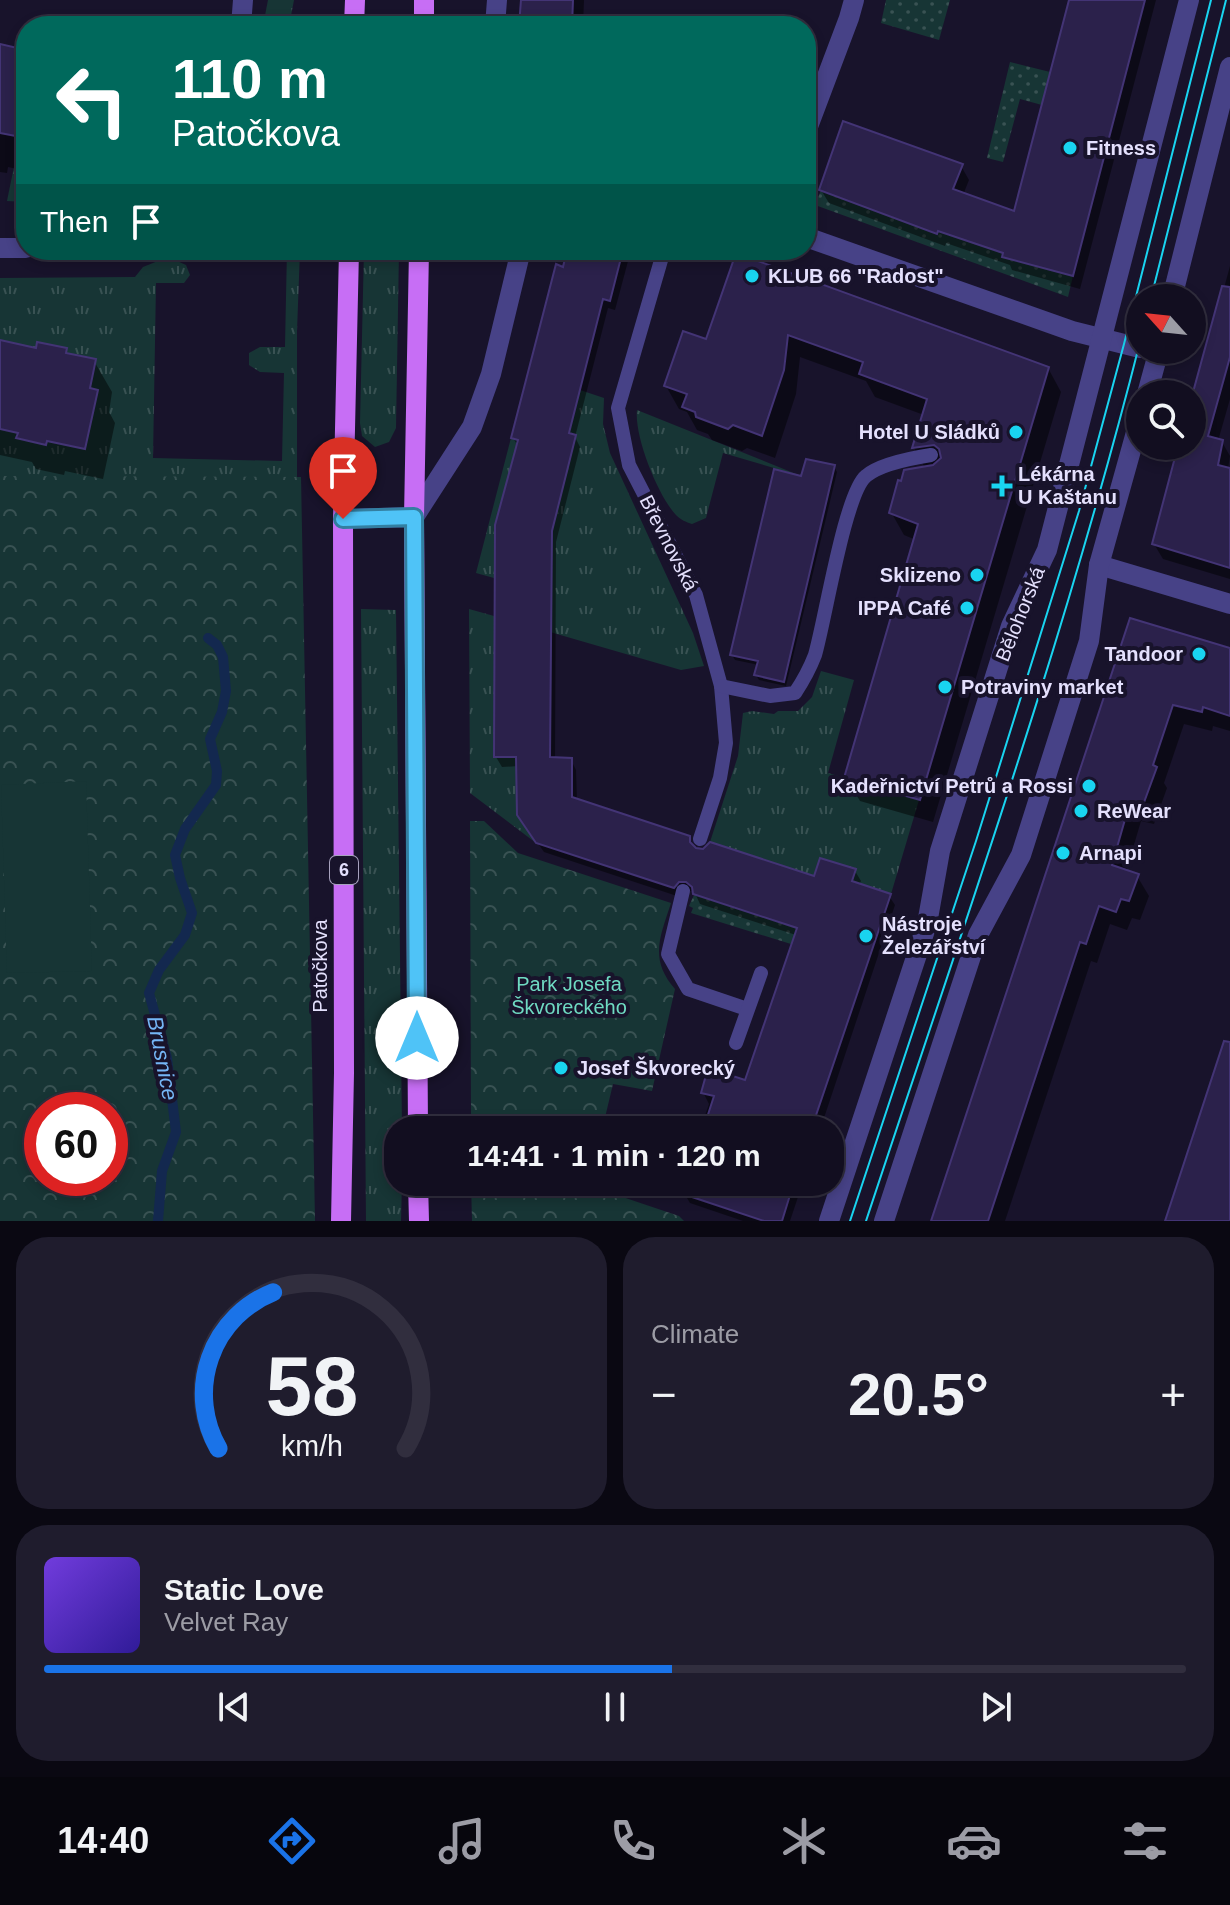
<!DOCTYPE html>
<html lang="en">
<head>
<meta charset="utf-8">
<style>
  :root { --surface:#120e20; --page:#1f1c2d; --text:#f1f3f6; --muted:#9c9ca5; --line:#312e3e; --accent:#1a73e8 }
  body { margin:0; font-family:Arial,sans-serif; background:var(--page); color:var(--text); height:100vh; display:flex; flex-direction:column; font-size:30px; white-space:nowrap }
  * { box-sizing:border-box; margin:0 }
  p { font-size:26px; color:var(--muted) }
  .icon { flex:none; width:44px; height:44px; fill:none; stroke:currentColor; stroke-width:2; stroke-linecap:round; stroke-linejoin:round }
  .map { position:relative; height:1221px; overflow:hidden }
  .details { display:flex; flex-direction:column; gap:16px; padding:16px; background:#0a0812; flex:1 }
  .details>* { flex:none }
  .guide { position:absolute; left:16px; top:16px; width:800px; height:244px; border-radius:32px; box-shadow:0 4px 12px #0003,0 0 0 2px var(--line); background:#00695c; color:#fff; overflow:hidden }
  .needle { width:52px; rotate:297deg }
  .fabs { position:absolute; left:1126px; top:284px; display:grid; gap:16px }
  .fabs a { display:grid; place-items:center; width:80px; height:80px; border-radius:50%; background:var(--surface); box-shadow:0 4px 12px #0003,0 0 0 2px var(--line); font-size:40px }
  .speed { position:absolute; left:24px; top:1092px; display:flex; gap:16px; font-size:40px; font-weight:700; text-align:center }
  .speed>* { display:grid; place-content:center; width:104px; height:104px; border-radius:50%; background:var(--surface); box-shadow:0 4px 12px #0003,0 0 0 2px var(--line); line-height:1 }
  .speed .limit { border:12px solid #d22; background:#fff; color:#111 }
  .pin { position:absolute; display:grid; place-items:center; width:68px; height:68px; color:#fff; margin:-82px -34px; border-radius:50% 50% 50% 0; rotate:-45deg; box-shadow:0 0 8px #0007 }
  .pin .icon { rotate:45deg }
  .me { position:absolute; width:88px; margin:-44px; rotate:0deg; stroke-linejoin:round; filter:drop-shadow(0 0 6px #0008) }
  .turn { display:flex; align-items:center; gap:28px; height:168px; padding:0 24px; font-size:36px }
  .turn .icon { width:104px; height:104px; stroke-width:2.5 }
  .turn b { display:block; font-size:56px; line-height:68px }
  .then { display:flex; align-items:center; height:76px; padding:0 24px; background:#0003; gap:16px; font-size:30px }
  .big { font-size:60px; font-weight:600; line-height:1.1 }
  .details .tile { flex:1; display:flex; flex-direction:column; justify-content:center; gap:12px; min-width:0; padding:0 28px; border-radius:32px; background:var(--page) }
  .details .dial { align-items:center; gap:0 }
  .dial svg { height:208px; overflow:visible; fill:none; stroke:var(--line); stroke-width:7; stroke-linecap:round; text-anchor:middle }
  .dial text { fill:var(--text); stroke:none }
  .song { display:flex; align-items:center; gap:24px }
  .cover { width:96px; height:96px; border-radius:12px; background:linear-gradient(135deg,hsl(260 70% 55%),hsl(250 70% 35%)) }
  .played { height:8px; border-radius:4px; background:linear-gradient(90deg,var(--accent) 55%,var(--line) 55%) }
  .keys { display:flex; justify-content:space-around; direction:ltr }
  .heat { display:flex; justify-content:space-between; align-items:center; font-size:44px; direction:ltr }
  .details .tiles { flex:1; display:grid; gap:16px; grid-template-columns:1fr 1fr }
  .tile:last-child { grid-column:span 2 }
  .trip { position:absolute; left:384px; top:1116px; width:460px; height:80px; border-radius:32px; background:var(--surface); box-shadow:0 4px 12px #0003,0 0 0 2px var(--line); font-weight:600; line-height:80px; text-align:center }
  .tab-bar { display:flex; height:128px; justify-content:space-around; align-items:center; background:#07060d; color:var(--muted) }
  .tab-bar .icon { width:56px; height:56px }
  .tab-bar .active { color:var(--accent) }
  .tab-bar b { font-size:36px; color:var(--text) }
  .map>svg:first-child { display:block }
  .grass { fill:url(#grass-tufts) }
  .forest { fill:url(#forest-crowns); fill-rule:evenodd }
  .garden { fill:url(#garden-dots) }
  .pitch { fill:#173535 }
  .shadow { fill:#0007 }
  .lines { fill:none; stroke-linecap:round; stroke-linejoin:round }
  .stream { stroke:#13284f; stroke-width:10 }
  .building { fill:#2b214b; stroke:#433475; stroke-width:2 }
  .service { stroke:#474287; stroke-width:14 }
  .minor { stroke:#474287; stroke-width:20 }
  .tertiary { stroke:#474287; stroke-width:20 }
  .primary { stroke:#c76ef5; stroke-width:20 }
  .tram { stroke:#19d4f0; stroke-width:2 }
  .route-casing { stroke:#337fa1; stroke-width:20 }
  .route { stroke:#4fc3f7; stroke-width:14 }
  .poi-dot { fill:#19d4f0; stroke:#18132b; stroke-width:3 }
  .labels { text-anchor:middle; stroke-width:8; stroke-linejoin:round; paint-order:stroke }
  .shield { fill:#18132b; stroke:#a7a2be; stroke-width:2 }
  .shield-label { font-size:18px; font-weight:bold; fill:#e4e0fd }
  .poi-label { font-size:20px; font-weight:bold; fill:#e4e0fd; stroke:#18132b; text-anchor:start }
  .street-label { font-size:20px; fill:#e4e0fd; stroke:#18132b }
  .park-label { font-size:20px; fill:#6fdac2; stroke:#18132b }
  .water-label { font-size:22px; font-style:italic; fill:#75b6f6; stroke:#18132b }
</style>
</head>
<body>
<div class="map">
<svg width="1230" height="1221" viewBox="0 0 1230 1221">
  <defs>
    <pattern id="grass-tufts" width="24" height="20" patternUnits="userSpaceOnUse" patternTransform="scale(2)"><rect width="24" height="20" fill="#173535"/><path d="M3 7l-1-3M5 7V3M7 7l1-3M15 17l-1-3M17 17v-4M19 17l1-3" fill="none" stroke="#395253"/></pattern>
    <pattern id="forest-crowns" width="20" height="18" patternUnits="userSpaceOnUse" patternTransform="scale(2)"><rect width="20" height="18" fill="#173535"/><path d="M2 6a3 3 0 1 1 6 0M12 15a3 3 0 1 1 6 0" fill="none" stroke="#395253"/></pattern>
    <pattern id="garden-dots" width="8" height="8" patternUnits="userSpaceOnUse" patternTransform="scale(2)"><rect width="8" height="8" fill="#173535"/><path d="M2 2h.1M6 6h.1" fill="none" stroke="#395253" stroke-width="1.8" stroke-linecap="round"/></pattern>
  </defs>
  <rect width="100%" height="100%" fill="#18132b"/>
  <g class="grass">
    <path d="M 268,0 L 294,0 L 289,26 L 263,26 Z"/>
    <path d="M 20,137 L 26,138 L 26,202 L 7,201 Z"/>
    <path d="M 287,250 L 300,250 L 297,331 L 297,486 L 0,481 L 0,429 L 19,427 L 17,439 L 46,445 L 47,441 L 85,448 L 98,390 L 90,388 L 95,359 L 66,353 L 67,348 L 37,342 L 34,354 L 23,345 L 0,340 L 0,278 L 135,277 L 143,267 L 168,257 L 186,265 L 190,275 L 184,283 L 156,283 L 153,458 L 282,461 L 284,373 L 260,372 L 249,365 L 249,353 L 260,347 L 285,347 Z"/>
    <path d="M 364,250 L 399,250 L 396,428 L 389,442 L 375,447 L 362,436 L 360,423 Z"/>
    <path d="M 580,390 L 604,398 L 603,424 L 610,453 L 693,633 L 704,666 L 681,670 L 550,632 L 552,531 L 576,436 L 569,433 Z"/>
    <path d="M 637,410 L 801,476 L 723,453 L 706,518 L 692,524 C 686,522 681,520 676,515 C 658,496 634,436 637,410 Z"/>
    <path d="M 511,438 L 518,440 L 495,525 L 494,578 L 476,573 Z"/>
    <path d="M 361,609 L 396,610 L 402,1130 L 398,1130 L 398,1182 L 402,1182 L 401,1221 L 366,1221 Z"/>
    <path d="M 469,609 L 494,616 L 494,757 L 516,757 L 517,815 L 536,843 L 470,793 Z"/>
    <path d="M 821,671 L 854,680 L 828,773 L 919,800 L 891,894 L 852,881 L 856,869 L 821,858 L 814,877 L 710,842 L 738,756 L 743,713 L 752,711 L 774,714 L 778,711 L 798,711 L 812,697 Z"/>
  </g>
  <g class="forest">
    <path d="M 0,476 L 301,477 L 315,1221 L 0,1221 ZM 42,1110 L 110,1110 L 110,1178 L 42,1178 Z"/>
    <path d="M 470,821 L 484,821 L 518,853 L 671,903 C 660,937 649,959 675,989 L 652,1091 L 613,1084 L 602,1130 L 476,1130 L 471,1117 Z"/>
    <path d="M 471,1182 L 578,1182 L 679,1216 L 684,1221 L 472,1221 Z"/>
  </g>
  <g class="garden">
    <path d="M 886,0 L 950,0 L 939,40 L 881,23 Z"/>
    <path d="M 1010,62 L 1050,72 L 1042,105 L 1020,99 L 1003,162 L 987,158 Z"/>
    <path d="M 821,190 L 1003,253 L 1003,257 L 1073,276 L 1068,297 L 815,205 Z"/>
    <path d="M 694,895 L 797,928 L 791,944 L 691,913 L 693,908 L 689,906 Z"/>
  </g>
  <path class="pitch" d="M 86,781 L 92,971 L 7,973 L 1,785 Z"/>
  <g class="shadow">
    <path d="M 523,0 L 584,0 L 583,26 L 522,26 Z"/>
    <path d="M 1071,0 L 1156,0 L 1080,289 L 1012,270 L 1010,265 L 946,243 L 945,246 L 829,203 L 821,190 L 961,166 L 969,180 L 963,195 L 1015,213 Z"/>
    <path d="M 0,46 L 26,52 L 26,171 L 8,167 L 7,173 L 0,172 Z"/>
    <path d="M 806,64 L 813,75 L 806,95 Z"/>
    <path d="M 569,250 L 631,250 L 615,310 L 608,308 L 575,437 L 580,447 L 556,542 L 555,759 L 571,760 L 576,770 L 577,801 L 689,838 L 695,848 L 815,879 L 855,871 L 861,881 L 859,885 L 889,896 L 895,905 L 820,1130 L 700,1130 L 709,1104 L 703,1092 L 747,1083 L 796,935 L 700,904 L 694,891 L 685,891 L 680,897 L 544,852 L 525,825 L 518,766 L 502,767 L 496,757 L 518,446 L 513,438 Z"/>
    <path d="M 737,255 L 1048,368 L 1061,392 L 933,822 L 860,801 L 846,778 L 916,540 L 904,535 L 891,512 L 925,468 L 914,448 L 924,415 L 875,397 L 866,381 L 800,357 L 796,394 L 775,458 L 747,448 L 742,451 L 712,440 L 708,434 L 697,430 L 687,412 L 679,409 L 666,386 L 707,342 Z"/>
    <path d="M 1230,266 L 1230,399 L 1218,441 L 1222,442 L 1230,456 L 1228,469 L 1230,470 L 1230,579 L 1163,559 L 1154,544 L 1181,446 L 1192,446 L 1192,406 Z"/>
    <path d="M 0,342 L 37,350 L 66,350 L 69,356 L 94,361 L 112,392 L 109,412 L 115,423 L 103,479 L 65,471 L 64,475 L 36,469 L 32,462 L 0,455 Z"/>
    <path d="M 834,467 L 837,472 L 786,686 L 759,680 L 756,675 L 759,665 L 735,660 L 732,655 L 802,478 Z"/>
    <path d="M 1131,621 L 1230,650 L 1230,731 L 1213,726 L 1212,731 L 1184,724 L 1164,783 L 1167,788 L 1154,824 L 1141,821 L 1126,872 L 1137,876 L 1149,896 L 1140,920 L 1132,918 L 1127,930 L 1110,924 L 1097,963 L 1091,961 L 1005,1221 L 933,1221 Z"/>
    <path d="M 688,1182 L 803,1182 L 790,1221 L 743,1221 L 690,1203 L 684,1193 Z"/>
  </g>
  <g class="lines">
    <path class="stream" d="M 158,1221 L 162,1171 L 176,1132 L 167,1058 L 149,993 L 159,970 L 185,935 L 192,913 L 180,878 L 175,855 L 185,829 L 216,785 L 217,771 L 210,739 L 222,712 L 226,691 L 223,657 L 217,645 L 208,638"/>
  </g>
  <g class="building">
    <path d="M 521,0 L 573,0 L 572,26 L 519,26 Z"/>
    <path d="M 1069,0 L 1145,0 L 1073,276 L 1002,257 L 1003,253 L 938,231 L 937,234 L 819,190 L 843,121 L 963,164 L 953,189 L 1014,211 Z"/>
    <path d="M 0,44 L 26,50 L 26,138 L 0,133 Z"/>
    <path d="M 567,250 L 623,250 L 610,301 L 603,299 L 569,433 L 576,435 L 552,531 L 550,757 L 572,758 L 572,797 L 690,836 L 690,842 L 696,848 L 703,849 L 710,842 L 814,876 L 820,858 L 856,869 L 852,881 L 891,894 L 811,1130 L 703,1130 L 714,1096 L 701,1093 L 708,1068 L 745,1080 L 797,928 L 693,894 L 692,887 L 686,882 L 679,882 L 674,888 L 536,843 L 517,815 L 516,757 L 494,757 L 495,525 L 518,440 L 511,438 L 556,264 L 563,267 Z"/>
    <path d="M 736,253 L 1049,367 L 920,800 L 844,778 L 918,524 L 889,513 L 898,480 L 901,481 L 904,470 L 933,465 L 941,458 L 939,449 L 934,445 L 912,448 L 927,399 L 859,374 L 863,362 L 788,335 L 784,370 L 762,436 L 733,425 L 728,429 L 696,417 L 695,412 L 682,407 L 687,394 L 664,386 L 683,331 L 706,339 Z"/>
    <path d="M 1222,286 L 1230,287 L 1230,357 L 1208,436 L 1223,440 L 1218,465 L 1230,468 L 1230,568 L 1152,544 L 1178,446 L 1192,446 L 1192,396 Z"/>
    <path d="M 0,340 L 36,348 L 37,342 L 67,348 L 66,353 L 96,359 L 90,388 L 98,390 L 85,449 L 47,441 L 46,445 L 16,438 L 18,433 L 0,429 Z"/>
    <path d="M 806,459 L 835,465 L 784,682 L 754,675 L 758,661 L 730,655 L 774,469 L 801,476 Z"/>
    <path d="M 1130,618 L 1230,648 L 1230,716 L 1203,707 L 1202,712 L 1173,705 L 1153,765 L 1157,767 L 1143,805 L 1130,802 L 1112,865 L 1139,874 L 1129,901 L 1121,899 L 1116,912 L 1099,906 L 1086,944 L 1080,942 L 988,1221 L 931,1221 Z"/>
    <path d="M 1224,1041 L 1230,1042 L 1230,1221 L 1165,1221 Z"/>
    <path d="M 663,1182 L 794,1182 L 782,1221 L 764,1221 L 662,1187 Z"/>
  </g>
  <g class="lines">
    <g class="service">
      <path d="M 664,250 L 618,408 L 629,465 L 696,595 L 721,686 L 726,743 L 720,778 L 700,839"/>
      <path d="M 721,686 L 770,696 L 795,693 C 803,681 810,668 815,655 C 825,621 845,493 866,476 C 880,464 912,458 931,455"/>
      <path d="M 683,891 L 668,954 L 688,989 L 747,1009"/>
      <path d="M 736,1043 L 761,973"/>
    </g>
    <g class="minor">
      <path d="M 241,26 L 243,0"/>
      <path d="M 495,26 L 497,0"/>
      <path d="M 806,132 L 849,18 L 854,0"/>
      <path d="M 806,237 L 1072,331 L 1140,348"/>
      <path d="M 0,248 L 26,248"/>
      <path d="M 343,519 L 414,517 L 472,427 L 491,374 L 521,250"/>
      <path d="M 1099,565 L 1230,604"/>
    </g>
    <g class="tertiary">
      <path d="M 1172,298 L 1230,67"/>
      <path d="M 1147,394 L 1159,350"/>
      <path d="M 829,1221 L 927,924 L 940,851 L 1011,626 L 1047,550 L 1189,0"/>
      <path d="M 884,1221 L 978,935 L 1021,855 L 1089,641 L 1099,565 L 1140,418"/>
    </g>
    <g class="primary">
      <path d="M 354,26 L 355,0"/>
      <path d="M 424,26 L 424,0"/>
      <path d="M 418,1130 L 414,517 L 419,250"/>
      <path d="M 418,1182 L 419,1221"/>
      <path d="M 341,1221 L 344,1073 L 343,519 L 349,250"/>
    </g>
    <g class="tram">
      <path d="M 1151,298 L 1226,0"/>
      <path d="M 850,1221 L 976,841 L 1079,511 L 1124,344 L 1211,0"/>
      <path d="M 866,1221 C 962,930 1065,639 1140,342"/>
    </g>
  </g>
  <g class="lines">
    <g class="route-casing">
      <path id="route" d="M 343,519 L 414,517 L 417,1038"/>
    </g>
    <use href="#route" class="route"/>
  </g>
  <g class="poi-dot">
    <circle cx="1070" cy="148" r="8"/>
    <circle cx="752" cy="276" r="8"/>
    <circle cx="1016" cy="432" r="8"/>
    <path d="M998 474h8v8h8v8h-8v8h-8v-8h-8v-8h8z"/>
    <circle cx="977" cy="575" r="8"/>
    <circle cx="967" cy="608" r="8"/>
    <circle cx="1199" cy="654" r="8"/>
    <circle cx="945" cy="687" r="8"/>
    <circle cx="1089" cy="786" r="8"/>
    <circle cx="1081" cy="811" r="8"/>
    <circle cx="1063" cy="853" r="8"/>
    <circle cx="866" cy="936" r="8"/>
    <circle cx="561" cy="1068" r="8"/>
  </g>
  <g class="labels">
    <rect class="shield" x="330" y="856" width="28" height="28" rx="6"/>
    <g class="shield-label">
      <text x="344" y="876">6</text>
    </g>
    <g class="poi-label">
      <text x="1086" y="155">Fitness</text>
      <text x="768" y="283">KLUB 66 "Radost"</text>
      <text x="1000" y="439" text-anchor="end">Hotel U Sládků</text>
      <text x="1018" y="481">Lékárna<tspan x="1018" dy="23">U Kaštanu</tspan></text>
      <text x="961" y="582" text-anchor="end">Sklizeno</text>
      <text x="951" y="615" text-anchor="end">IPPA Café</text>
      <text x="1183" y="661" text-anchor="end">Tandoor</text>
      <text x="961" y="694">Potraviny market</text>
      <text x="1073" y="793" text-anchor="end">Kadeřnictví Petrů a Rossi</text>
      <text x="1097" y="818">ReWear</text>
      <text x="1079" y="860">Arnapi</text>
      <text x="882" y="931">Nástroje<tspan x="882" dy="23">Železářství</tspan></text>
      <text x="577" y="1075">Josef Škvorecký</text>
    </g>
    <g class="street-label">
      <text transform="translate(669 543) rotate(63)" y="7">Břevnovská</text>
      <text transform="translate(1020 614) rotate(-68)" y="7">Bělohorská</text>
      <text transform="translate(320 966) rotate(-90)" y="7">Patočkova</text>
    </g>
    <g class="park-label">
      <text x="569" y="991">Park Josefa<tspan x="569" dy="23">Škvoreckého</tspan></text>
    </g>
    <g class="water-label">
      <text transform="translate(163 1058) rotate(79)" y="8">Brusnice</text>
    </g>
  </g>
</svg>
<div class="fabs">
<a><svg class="needle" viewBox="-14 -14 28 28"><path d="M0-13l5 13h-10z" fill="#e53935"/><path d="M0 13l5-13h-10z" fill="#9c9ca5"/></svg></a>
<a><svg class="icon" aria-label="search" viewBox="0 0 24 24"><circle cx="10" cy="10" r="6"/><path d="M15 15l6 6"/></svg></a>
</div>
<div class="speed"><div class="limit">60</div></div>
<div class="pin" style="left:343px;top:519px;background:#d93025"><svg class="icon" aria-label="arrive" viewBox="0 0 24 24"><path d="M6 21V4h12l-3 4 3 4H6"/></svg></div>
<svg class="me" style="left:417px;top:1038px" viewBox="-20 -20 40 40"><circle r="19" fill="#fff"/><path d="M0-13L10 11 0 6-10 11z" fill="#4fc3f7"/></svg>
<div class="trip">14:41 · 1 min · 120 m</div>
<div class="guide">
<div class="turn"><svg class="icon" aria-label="left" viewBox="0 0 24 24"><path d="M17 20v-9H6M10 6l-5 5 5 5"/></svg><div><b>110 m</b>Patočkova</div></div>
<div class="then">Then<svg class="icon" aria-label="arrive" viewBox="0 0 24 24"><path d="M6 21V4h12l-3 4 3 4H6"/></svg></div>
</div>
</div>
<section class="details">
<div class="tiles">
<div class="tile dial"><svg viewBox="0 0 100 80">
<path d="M14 69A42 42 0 1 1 86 69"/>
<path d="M14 69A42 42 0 0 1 35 9" stroke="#1a73e8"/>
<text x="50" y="56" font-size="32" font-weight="700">58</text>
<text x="50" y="72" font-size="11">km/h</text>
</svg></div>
<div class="tile"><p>Climate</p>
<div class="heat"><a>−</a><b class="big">20.5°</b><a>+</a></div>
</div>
<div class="tile">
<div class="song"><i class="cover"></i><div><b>Static Love</b><p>Velvet Ray</p></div></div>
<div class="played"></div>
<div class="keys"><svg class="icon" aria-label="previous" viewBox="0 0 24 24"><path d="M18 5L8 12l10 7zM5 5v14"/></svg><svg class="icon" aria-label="pause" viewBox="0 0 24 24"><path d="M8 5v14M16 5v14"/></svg><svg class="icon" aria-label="next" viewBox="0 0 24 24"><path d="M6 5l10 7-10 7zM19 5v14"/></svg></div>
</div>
</div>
</section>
<nav class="tab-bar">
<b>14:40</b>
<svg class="icon active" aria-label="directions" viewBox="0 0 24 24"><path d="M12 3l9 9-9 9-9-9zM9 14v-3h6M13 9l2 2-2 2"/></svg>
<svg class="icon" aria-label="music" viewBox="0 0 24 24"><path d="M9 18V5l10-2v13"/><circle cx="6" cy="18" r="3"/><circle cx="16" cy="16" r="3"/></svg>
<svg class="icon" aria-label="phone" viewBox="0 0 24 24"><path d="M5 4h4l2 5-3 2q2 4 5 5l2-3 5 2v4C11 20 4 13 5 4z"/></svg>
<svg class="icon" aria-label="climate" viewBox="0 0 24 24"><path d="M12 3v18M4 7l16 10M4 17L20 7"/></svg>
<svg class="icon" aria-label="car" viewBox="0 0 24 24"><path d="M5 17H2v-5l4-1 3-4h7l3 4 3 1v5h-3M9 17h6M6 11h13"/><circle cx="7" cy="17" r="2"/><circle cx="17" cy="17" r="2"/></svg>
<svg class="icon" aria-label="filters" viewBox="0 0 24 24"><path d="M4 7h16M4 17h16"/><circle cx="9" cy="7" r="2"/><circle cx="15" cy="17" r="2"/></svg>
</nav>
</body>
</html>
